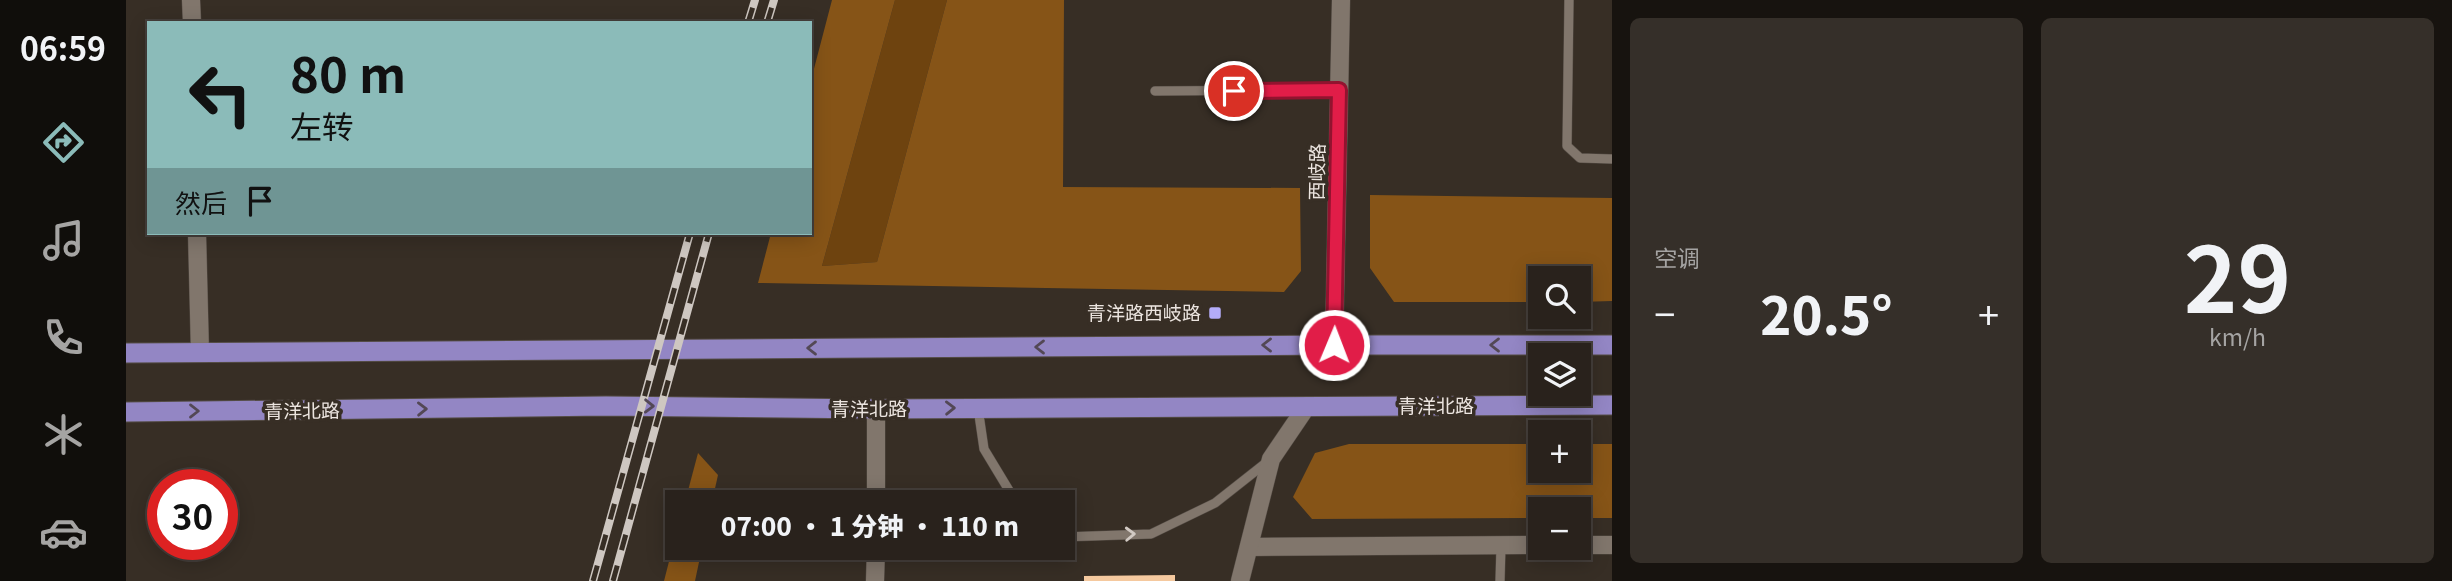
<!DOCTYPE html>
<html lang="zh">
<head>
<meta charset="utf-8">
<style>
  :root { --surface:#29221c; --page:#352f29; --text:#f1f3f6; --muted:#a5a4a3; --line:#453f3b; --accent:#8bbbb9 }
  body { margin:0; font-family:Georgia,"Noto Sans SC",serif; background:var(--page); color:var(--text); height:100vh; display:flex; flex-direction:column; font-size:26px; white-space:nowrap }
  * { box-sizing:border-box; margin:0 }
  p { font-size:23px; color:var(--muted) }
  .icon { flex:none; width:38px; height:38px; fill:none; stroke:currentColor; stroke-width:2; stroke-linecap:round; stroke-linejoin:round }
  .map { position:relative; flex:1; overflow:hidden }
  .details { display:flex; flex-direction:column; gap:18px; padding:18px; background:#17130f; width:840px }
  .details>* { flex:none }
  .guide { position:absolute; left:21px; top:21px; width:665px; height:214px; border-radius:0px; box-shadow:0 4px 18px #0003,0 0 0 2px var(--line); background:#8bbbb9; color:#111; overflow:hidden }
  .controls { position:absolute; left:1402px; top:266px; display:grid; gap:14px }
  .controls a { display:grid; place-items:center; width:63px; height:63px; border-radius:0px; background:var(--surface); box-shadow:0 4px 18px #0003,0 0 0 2px var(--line); font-size:35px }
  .speed { position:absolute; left:21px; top:469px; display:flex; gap:14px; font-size:35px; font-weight:700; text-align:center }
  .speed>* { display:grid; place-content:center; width:91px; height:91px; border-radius:50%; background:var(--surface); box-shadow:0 4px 18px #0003,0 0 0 2px var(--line); line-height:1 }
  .speed .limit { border:10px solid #d22; background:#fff; color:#111 }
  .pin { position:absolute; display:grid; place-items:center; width:60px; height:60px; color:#fff; margin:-30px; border:4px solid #fff; border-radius:50%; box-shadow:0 2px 7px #0007 }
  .me { position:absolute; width:77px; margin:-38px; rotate:1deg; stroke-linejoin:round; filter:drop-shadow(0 0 5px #0008) }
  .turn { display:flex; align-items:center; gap:24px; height:147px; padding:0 28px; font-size:32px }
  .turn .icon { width:91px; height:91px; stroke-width:2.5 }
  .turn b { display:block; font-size:49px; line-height:60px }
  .then { display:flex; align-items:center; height:66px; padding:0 28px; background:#0003; gap:14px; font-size:26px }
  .big { font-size:52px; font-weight:800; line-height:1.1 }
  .details .widget { flex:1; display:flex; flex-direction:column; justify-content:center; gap:10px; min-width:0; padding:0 24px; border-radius:10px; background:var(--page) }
  .details .dial { align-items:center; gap:0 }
  .dial b { font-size:91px; line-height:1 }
  .heat { display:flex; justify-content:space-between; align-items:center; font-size:38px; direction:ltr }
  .details .tiles { flex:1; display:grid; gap:18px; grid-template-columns:repeat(2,1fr) }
  .trip { position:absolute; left:539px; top:490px; width:410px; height:70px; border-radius:0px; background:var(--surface); box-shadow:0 4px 18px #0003,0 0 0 2px var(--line); font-weight:800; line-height:70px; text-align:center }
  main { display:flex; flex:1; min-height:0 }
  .dock { display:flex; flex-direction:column; width:126px; justify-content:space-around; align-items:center; background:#100e0b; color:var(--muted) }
  .dock .icon { width:49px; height:49px }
  .dock .selected { color:var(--accent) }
  .dock b { font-size:32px; color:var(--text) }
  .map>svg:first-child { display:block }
  .green { fill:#6e430f }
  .forest { fill:#865417 }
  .building { fill:#f5c99f }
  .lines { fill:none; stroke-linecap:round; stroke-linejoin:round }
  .service-casing { stroke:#544c45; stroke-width:10 }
  .minor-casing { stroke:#544c45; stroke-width:19 }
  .primary-casing { stroke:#544c45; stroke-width:21 }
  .service { stroke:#81766c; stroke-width:9 }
  .minor { stroke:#81766c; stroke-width:18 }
  .primary { stroke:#9386c4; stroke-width:19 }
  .rail-casing { stroke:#cec7c1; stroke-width:8 }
  .rail { stroke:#372e25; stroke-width:5; stroke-dasharray:16; stroke-linecap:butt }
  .oneway { stroke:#534855 }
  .oneway2 { stroke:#d1c9c3 }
  .route-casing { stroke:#92132f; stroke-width:18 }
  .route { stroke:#e11d48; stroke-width:12 }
  .poi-dot { fill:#b4acf9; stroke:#372e25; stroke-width:2.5 }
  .labels { text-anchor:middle; stroke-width:7; stroke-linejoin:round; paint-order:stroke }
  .street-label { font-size:19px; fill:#ece5e0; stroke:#372e25 }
  .poi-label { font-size:19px; fill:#ece5e0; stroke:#372e25; text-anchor:end }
</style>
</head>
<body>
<main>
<nav class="dock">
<b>06:59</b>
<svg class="icon selected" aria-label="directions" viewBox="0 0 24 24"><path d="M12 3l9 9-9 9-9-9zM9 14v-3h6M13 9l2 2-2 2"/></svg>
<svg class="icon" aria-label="music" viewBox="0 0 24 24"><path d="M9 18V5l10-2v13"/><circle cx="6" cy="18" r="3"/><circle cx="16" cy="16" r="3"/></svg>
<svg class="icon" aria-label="phone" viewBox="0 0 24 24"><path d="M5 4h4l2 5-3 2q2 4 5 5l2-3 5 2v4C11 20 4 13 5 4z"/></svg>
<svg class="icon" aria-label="climate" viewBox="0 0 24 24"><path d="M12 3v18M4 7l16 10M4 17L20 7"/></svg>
<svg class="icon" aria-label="car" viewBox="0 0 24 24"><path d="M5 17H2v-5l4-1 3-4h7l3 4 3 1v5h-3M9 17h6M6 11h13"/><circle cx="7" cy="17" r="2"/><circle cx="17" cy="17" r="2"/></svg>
</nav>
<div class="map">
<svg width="1486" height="581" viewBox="0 0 1486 581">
  <rect width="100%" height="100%" fill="#372e25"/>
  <path class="green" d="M 769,0 L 821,0 L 751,262 L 696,266 Z"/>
  <g class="forest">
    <path d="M 706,0 L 769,0 L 696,266 L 751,262 L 821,0 L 938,0 L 937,187 L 1174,188 L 1175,271 L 1158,292 L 632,283 L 645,233 L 684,233 L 684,84 Z"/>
    <path d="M 1244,195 L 1486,198 L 1486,301 L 1453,302 L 1452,278 L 1414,278 L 1414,302 L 1268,302 L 1244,268 Z"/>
    <path d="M 1223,444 L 1414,444 L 1414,471 L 1452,471 L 1453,444 L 1486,444 L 1486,518 L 1453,518 L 1452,509 L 1414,509 L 1414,518 L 1186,519 L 1167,497 L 1189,453 Z"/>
    <path d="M 572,453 L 592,475 L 586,502 L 559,502 Z"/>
    <path d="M 551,530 L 551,548 L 576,548 L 569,581 L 538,581 Z"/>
  </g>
  <path class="building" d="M 1049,575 L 1049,581 L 958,581 L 958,576 Z"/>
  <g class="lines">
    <g class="service-casing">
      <g id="service">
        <path d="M 1443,0 L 1441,146 L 1454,158 L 1486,159"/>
        <path d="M 1029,91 L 1213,90"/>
        <path d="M 852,408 L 858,449 L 890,502"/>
        <path d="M 936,537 L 1025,534 L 1089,503 L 1141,462"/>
        <path d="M 1374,581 L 1375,546"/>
      </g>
    </g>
    <g class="minor-casing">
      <g id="minor">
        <path d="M 65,0 L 66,23"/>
        <path d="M 71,233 L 74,353"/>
        <path d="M 1208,345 L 1215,0"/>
        <path d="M 750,502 L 750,409"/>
        <path d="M 1452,545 L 1486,545"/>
        <path d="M 1123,547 L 1414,545"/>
        <path d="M 749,581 L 750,548"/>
        <path d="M 1114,581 L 1145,459 L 1181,406"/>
      </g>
    </g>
    <g class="primary-casing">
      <g id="primary">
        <path d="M 0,353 L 1208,345 L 1486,345"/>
        <path d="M 0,412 L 480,406 L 750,409 L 1486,405"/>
      </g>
    </g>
    <use href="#service" class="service"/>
    <use href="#minor" class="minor"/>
    <use href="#primary" class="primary"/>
    <g class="rail-casing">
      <g id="rail">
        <path d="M 622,23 L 629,0"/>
        <path d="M 641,23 L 648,0"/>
        <path d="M 467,581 L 564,233"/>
        <path d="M 487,581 L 583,233"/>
      </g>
    </g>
    <use href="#rail" class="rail"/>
  </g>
  <defs><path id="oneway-chevron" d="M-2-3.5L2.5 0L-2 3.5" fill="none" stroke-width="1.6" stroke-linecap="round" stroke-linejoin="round" transform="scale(1.75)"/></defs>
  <g class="oneway">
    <use href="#oneway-chevron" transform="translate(1141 345) rotate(180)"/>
    <use href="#oneway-chevron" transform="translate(1369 345) rotate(-180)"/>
    <use href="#oneway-chevron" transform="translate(914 347) rotate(180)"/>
    <use href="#oneway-chevron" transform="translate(686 348) rotate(180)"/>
    <use href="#oneway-chevron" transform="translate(523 406) rotate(1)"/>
    <use href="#oneway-chevron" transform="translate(824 408) rotate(-1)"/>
    <use href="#oneway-chevron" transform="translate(296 409) rotate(-1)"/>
    <use href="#oneway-chevron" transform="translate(68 411)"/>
  </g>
  <use class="oneway2" href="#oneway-chevron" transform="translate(1004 534) rotate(-2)"/>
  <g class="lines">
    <g class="route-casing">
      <path id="route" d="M 1108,91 L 1213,90 L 1208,345"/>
    </g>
    <use href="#route" class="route"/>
  </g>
  <rect class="poi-dot" x="1082" y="306" width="14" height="14" rx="3.5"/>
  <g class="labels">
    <g class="street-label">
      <text transform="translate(1191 172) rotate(-89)" y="7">西岐路</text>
      <text x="1310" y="413">青洋北路</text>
      <text x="743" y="416">青洋北路</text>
      <text transform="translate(176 411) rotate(-1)" y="7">青洋北路</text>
    </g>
    <g class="poi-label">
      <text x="1075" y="320">青洋路西岐路</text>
    </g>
  </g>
</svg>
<div class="controls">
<a><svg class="icon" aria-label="search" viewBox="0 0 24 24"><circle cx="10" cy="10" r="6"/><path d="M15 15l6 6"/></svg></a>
<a><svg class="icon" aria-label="layers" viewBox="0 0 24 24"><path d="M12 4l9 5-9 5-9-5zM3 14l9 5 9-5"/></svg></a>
<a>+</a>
<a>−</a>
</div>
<div class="speed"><div class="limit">30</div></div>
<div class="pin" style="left:1108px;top:91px;background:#d93025"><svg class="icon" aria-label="arrive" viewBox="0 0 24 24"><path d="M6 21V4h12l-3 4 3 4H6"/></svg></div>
<svg class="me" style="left:1208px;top:345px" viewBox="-20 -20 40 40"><circle r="17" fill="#e11d48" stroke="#fff" stroke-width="3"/><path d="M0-11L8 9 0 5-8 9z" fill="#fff"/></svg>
<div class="trip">07:00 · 1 分钟 · 110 m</div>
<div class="guide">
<div class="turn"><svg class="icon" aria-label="left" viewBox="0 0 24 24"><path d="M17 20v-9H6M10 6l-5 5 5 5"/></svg><div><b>80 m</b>左转</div></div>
<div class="then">然后<svg class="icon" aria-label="arrive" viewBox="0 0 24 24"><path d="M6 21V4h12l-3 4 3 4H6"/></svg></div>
</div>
</div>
<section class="details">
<div class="tiles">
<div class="widget"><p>空调</p>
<div class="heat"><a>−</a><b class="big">20.5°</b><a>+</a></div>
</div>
<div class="widget dial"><b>29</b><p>km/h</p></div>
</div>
</section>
</main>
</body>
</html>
